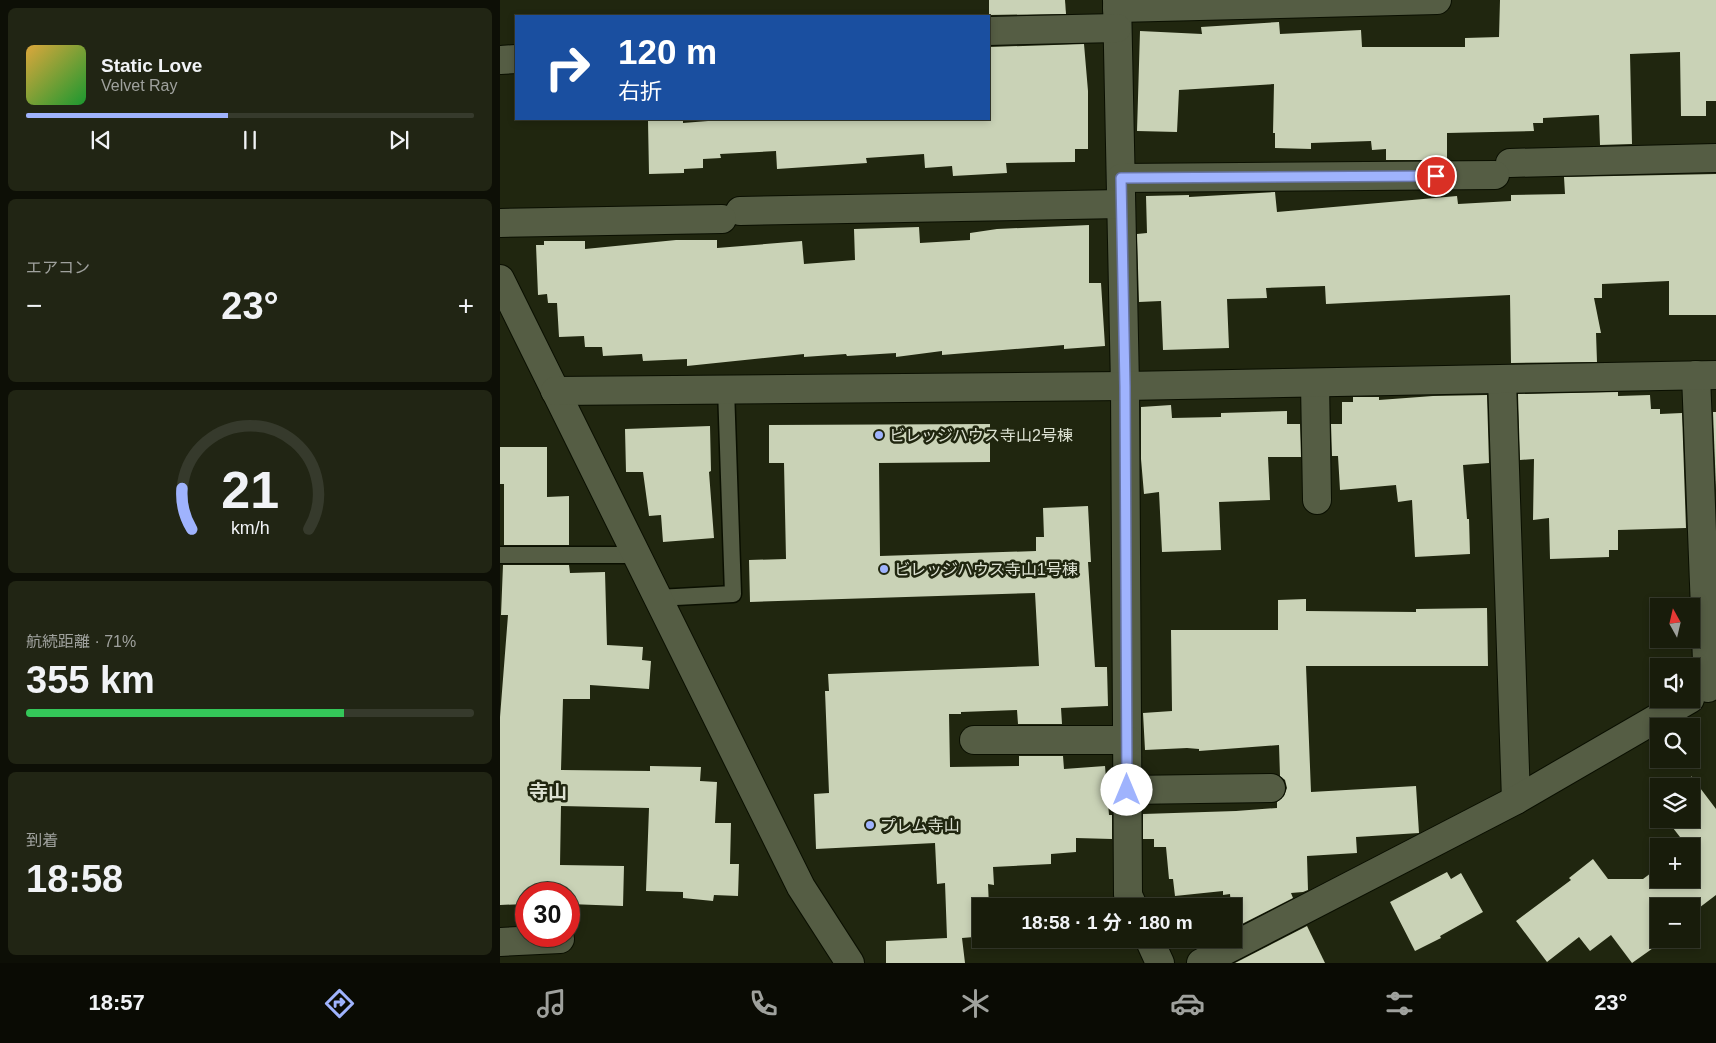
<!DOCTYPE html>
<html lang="ja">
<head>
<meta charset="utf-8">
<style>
  :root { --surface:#181c0b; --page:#212514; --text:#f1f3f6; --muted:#9fa19d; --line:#363a2c; --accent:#9fb3fd }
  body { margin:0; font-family:Arial,"Noto Sans JP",sans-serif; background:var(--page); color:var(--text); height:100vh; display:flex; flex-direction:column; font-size:19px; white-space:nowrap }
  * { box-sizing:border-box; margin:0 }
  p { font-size:16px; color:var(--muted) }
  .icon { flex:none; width:28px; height:28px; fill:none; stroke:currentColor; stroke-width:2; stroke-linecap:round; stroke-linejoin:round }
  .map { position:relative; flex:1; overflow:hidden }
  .details { display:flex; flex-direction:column; gap:8px; padding:8px; background:#0d0f06; width:500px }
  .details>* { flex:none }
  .hud { position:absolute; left:15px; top:15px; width:475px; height:105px; border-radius:0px; box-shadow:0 2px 8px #0003,0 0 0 1px var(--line); background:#1a4fa0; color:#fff; overflow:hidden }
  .needle { width:32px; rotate:352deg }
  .buttons { position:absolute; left:1150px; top:598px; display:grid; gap:10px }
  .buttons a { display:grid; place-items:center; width:50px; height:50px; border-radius:0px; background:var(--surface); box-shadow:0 2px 8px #0003,0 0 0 1px var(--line); font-size:25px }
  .speed { position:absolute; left:15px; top:882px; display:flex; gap:10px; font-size:25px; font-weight:700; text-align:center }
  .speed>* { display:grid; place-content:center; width:65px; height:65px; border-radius:50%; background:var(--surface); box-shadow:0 2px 8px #0003,0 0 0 1px var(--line); line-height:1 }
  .speed .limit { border:8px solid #d22; background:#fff; color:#111 }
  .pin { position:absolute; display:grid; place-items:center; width:42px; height:42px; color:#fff; margin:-21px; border:2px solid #fff; border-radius:50%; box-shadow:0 1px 5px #0007 }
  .me { position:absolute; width:55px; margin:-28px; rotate:0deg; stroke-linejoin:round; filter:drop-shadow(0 0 4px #0008) }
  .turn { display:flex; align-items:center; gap:18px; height:105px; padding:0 20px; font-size:22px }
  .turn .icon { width:65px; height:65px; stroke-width:2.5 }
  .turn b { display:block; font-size:35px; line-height:42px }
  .big { font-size:38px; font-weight:700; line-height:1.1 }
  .details .card { flex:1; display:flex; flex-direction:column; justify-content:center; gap:8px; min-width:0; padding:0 18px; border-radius:8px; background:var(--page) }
  .details .dial { align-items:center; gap:0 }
  .dial svg { height:130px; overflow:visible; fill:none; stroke:var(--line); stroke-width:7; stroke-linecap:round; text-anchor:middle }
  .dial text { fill:var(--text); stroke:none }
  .song { display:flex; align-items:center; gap:15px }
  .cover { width:60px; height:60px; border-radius:8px; background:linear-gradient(135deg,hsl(40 70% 55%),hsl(130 70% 35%)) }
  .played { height:5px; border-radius:2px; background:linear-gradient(90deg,var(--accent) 45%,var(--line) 45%) }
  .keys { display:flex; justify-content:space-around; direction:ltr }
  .heat { display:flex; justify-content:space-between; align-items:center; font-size:28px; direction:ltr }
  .charge { height:8px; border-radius:4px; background:linear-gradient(90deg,#34c759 71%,var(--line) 0) }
  .trip { position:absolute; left:472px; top:898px; width:270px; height:50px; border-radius:0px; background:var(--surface); box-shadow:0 2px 8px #0003,0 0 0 1px var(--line); font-weight:700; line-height:50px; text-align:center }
  .menu { display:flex; height:80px; justify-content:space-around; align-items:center; background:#0a0b04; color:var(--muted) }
  .menu .icon { width:35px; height:35px }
  .menu .selected { color:var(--accent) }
  .menu b { font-size:22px; color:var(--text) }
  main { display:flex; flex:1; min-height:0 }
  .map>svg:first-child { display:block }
  .building { fill:#c9d2b6 }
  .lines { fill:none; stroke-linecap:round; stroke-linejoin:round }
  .service-casing { stroke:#0a0f00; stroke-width:19 }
  .minor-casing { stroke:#0a0f00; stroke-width:30 }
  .service { stroke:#555d44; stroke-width:16 }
  .minor { stroke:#555d44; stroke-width:28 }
  .route-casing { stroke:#6774a4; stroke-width:12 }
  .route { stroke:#9fb3fd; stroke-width:9 }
  .poi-dot { fill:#9fb3fd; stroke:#20260f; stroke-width:2 }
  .labels { text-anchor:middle; stroke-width:5; stroke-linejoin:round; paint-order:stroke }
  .poi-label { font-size:16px; fill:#dce1d2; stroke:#20260f; text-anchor:start }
  .quarter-label { font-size:19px; font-weight:bold; fill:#dce1d2; stroke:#20260f }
</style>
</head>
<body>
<main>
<section class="details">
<div class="card">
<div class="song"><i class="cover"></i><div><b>Static Love</b><p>Velvet Ray</p></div></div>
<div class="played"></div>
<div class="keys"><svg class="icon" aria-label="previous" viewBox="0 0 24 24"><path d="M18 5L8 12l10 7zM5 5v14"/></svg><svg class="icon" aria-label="pause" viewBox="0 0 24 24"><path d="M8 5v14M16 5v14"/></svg><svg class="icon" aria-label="next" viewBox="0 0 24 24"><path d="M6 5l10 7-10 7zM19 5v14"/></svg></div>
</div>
<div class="card"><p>エアコン</p>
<div class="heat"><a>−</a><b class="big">23°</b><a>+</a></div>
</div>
<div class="card dial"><svg viewBox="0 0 100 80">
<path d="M14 69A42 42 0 1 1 86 69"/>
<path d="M14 69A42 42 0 0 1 8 44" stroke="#9fb3fd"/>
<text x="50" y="56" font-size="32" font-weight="700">21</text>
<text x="50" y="72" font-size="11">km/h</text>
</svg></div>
<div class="card"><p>航続距離 · 71%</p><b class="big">355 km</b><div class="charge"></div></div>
<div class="card"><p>到着</p><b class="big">18:58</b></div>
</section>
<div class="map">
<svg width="1216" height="963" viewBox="0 0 1216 963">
  <rect width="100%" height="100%" fill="#20260f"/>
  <g class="building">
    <path d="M 489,0 L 565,0 L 566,14 L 489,15 Z"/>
    <path d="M 1000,0 L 1216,0 L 1216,101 L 1206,101 L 1206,116 L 1181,116 L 1180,52 L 1130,54 L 1132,144 L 1100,145 L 1099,115 L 1043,118 L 1043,123 L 1033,123 L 1034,131 L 947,133 L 947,160 L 886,160 L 886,149 L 872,150 L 871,141 L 811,143 L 811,149 L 775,148 L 775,133 L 773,133 L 774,84 L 679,90 L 677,132 L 637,131 L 640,31 L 702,34 L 701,27 L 779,22 L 780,34 L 861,30 L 862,47 L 965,47 L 965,38 L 999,37 Z"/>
    <path d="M 584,44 L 588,91 L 588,149 L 575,149 L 575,162 L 506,163 L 507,173 L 453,176 L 452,166 L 425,168 L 424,154 L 366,158 L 367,163 L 277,169 L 276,151 L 220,154 L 221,158 L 203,159 L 203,168 L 184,169 L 184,173 L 149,174 L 148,121 L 183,120 L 183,123 L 233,119 L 489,119 L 489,47 Z"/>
    <path d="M 1216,174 L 1216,315 L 1169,315 L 1169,281 L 1102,284 L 1102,298 L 1094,298 L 1101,333 L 1096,333 L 1097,362 L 1011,363 L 1010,295 L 826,304 L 825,286 L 766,288 L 767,298 L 727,299 L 729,348 L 663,350 L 661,301 L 639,302 L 637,234 L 647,233 L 646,196 L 689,195 L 689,197 L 775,192 L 777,212 L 957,196 L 958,204 L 1011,201 L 1011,195 L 1065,194 L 1064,177 Z"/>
    <path d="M 589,225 L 589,283 L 601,283 L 605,346 L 564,349 L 564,345 L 442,355 L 442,351 L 396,357 L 396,353 L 347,356 L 346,354 L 304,357 L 304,354 L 187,366 L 187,359 L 143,361 L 142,354 L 103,356 L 102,347 L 85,347 L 84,336 L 59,337 L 57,303 L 48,303 L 47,294 L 38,295 L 36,245 L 44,245 L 44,241 L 85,241 L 85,249 L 176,240 L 217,240 L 217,248 L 302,241 L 304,264 L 355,260 L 354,229 L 419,227 L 420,243 L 470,240 L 470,233 L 497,229 Z"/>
    <path d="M 1118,392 L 1118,396 L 1150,395 L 1151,409 L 1160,409 L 1160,414 L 1182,413 L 1186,528 L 1118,530 L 1118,550 L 1109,550 L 1109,557 L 1050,559 L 1049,518 L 1033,520 L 1034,459 L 1020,460 L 1018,394 Z"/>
    <path d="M 987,395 L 989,463 L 963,465 L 967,519 L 969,519 L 970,554 L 915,557 L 912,500 L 898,502 L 896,485 L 840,490 L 838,456 L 832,456 L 831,424 L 842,424 L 842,402 L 853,402 L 853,397 L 879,397 L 879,400 L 933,396 Z"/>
    <path d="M 671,405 L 672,418 L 721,417 L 721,413 L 787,411 L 787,424 L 800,424 L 801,457 L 768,457 L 770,500 L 719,502 L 721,550 L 662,552 L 659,492 L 644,494 L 641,459 L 641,407 Z"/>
    <path d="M 1213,412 L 1216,412 L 1216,489 Z"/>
    <path d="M 490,424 L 490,462 L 379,463 L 380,556 L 536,551 L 536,537 L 544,537 L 543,508 L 588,506 L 591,562 L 588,562 L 595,667 L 607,667 L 608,706 L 561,708 L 562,724 L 518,724 L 517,710 L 461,712 L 461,714 L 449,714 L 450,767 L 519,766 L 519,756 L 563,756 L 564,769 L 605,766 L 609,815 L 612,815 L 612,839 L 576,838 L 576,852 L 551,854 L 551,864 L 493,867 L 494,885 L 488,884 L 489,906 L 481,906 L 481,921 L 473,922 L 474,937 L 462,938 L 465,963 L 386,963 L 386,941 L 447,938 L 445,883 L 437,884 L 435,843 L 316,849 L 314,794 L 329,793 L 325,691 L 329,691 L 328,674 L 539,666 L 535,593 L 250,602 L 249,560 L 286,559 L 284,463 L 269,463 L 269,425 Z"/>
    <path d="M 210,426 L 211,471 L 209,472 L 214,538 L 163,542 L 161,515 L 149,516 L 143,472 L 126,472 L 125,429 Z"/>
    <path d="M 0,447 L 47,447 L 47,497 L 69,496 L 69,545 L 4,545 L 4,484 L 0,484 Z"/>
    <path d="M 3,565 L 69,565 L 70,573 L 105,572 L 107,645 L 143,647 L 142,660 L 151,661 L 149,689 L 90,685 L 90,699 L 63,699 L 61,770 L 150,771 L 150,766 L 201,767 L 200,781 L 217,782 L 215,823 L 231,823 L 230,864 L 239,864 L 238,896 L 214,895 L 213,901 L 183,898 L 183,892 L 146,891 L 149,808 L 61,806 L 60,865 L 124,866 L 123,906 L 69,904 L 69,894 L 26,894 L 26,904 L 0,905 L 0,717 L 8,615 L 1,615 Z"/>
    <path d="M 806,599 L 806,611 L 916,612 L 916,609 L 987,608 L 988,666 L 806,666 L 811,792 L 916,786 L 919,833 L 856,837 L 857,853 L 807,856 L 808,890 L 803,892 L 791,893 L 793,898 L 734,928 L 734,906 L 731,906 L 730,894 L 723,895 L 723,891 L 675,896 L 673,879 L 669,879 L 666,847 L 654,847 L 654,839 L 643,839 L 643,814 L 736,811 L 777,808 L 777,802 L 784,796 L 787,788 L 785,780 L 780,776 L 779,745 L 699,751 L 699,749 L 687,748 L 645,750 L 643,713 L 672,711 L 671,630 L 778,630 L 778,600 Z"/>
    <path d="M 1191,776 L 1216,809 L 1216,895 L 1191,914 L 1191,906 L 1159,906 L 1159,938 L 1153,942 L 1156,946 L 1132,963 L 1111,935 L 1090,951 L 1079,937 L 1047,962 L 1016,921 L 1071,880 L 1069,878 L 1093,859 L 1108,879 L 1143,879 L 1159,867 L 1159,879 L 1191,879 L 1191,846 L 1187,846 L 1166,819 L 1191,819 Z"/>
    <path d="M 947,872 L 951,879 L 961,873 L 983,912 L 940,936 L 941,938 L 915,951 L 890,902 Z"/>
    <path d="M 807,926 L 825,963 L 735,963 Z"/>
  </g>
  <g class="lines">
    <g class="service-casing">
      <g id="service">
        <path d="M 0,555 L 136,555"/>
        <path d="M 157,598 L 233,594 L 226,389"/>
      </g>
    </g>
    <g class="minor-casing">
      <g id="minor">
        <path d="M 617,0 L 625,386 L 628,895 L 633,906"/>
        <path d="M 617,8 L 937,0"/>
        <path d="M 489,31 L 617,28"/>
        <path d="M 0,60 L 16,59"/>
        <path d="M 1010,163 L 1216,158"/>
        <path d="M 621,178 L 995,175"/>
        <path d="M 240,211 L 621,204"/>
        <path d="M 0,223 L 222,219"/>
        <path d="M 0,279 L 301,887 L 350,963"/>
        <path d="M 1196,375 L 1208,688"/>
        <path d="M 1002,379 L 1016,800"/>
        <path d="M 815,383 L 817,500"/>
        <path d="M 55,391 L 625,386 L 1216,375"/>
        <path d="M 474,740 L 627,740"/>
        <path d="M 627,790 L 771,788"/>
        <path d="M 649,939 L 660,963"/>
        <path d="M 0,942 L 60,939"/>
        <path d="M 701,963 L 1016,800 L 1190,699"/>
      </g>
    </g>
    <use href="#service" class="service"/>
    <use href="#minor" class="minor"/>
  </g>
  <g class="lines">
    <g class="route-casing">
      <path id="route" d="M 627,790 L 625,386 L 621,178 L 936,176"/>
    </g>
    <use href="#route" class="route"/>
  </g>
  <g class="poi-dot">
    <circle cx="379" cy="435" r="5"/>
    <circle cx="384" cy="569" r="5"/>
    <circle cx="370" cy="825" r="5"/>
  </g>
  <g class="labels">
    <g class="poi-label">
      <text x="389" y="441">ビレッジハウス寺山2号棟</text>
      <text x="394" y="575">ビレッジハウス寺山1号棟</text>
      <text x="380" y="831">プレム寺山</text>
    </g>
    <g class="quarter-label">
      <text x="48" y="798">寺山</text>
    </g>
  </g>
</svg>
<div class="buttons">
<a><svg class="needle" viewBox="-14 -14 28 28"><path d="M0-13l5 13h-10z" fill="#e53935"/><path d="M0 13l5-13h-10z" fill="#9fa19d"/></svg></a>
<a><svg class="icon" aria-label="sound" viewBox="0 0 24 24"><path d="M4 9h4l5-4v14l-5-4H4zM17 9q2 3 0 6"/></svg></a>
<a><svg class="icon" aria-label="search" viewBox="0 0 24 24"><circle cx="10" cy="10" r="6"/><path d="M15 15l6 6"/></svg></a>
<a><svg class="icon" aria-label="layers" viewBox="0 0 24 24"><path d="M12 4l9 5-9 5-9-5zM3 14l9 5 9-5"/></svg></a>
<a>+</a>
<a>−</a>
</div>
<div class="speed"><div class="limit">30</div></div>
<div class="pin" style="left:936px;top:176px;background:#d93025"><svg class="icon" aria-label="arrive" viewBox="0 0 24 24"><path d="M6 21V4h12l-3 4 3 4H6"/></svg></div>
<svg class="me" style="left:627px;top:790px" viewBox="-20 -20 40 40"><circle r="19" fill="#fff"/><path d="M0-13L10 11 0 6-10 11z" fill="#9fb3fd"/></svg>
<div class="trip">18:58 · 1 分 · 180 m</div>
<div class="hud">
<div class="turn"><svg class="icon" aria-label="right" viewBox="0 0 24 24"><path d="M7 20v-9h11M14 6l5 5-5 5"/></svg><div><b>120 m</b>右折</div></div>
</div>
</div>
</main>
<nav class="menu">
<b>18:57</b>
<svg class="icon selected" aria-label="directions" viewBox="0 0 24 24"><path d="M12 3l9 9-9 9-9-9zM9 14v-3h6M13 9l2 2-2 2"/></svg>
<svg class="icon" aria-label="music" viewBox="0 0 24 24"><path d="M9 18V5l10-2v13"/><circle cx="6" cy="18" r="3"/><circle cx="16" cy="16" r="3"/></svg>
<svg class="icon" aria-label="phone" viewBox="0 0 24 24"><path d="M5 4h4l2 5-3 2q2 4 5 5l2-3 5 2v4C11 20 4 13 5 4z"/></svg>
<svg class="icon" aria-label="climate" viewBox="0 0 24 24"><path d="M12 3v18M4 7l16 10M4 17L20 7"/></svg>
<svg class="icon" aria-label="car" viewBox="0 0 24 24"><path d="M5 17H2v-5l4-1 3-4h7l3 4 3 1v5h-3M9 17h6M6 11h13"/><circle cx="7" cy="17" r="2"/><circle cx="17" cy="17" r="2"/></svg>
<svg class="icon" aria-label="filters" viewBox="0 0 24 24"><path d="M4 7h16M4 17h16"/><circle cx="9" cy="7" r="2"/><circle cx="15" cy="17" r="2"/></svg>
<b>23°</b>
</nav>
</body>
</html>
